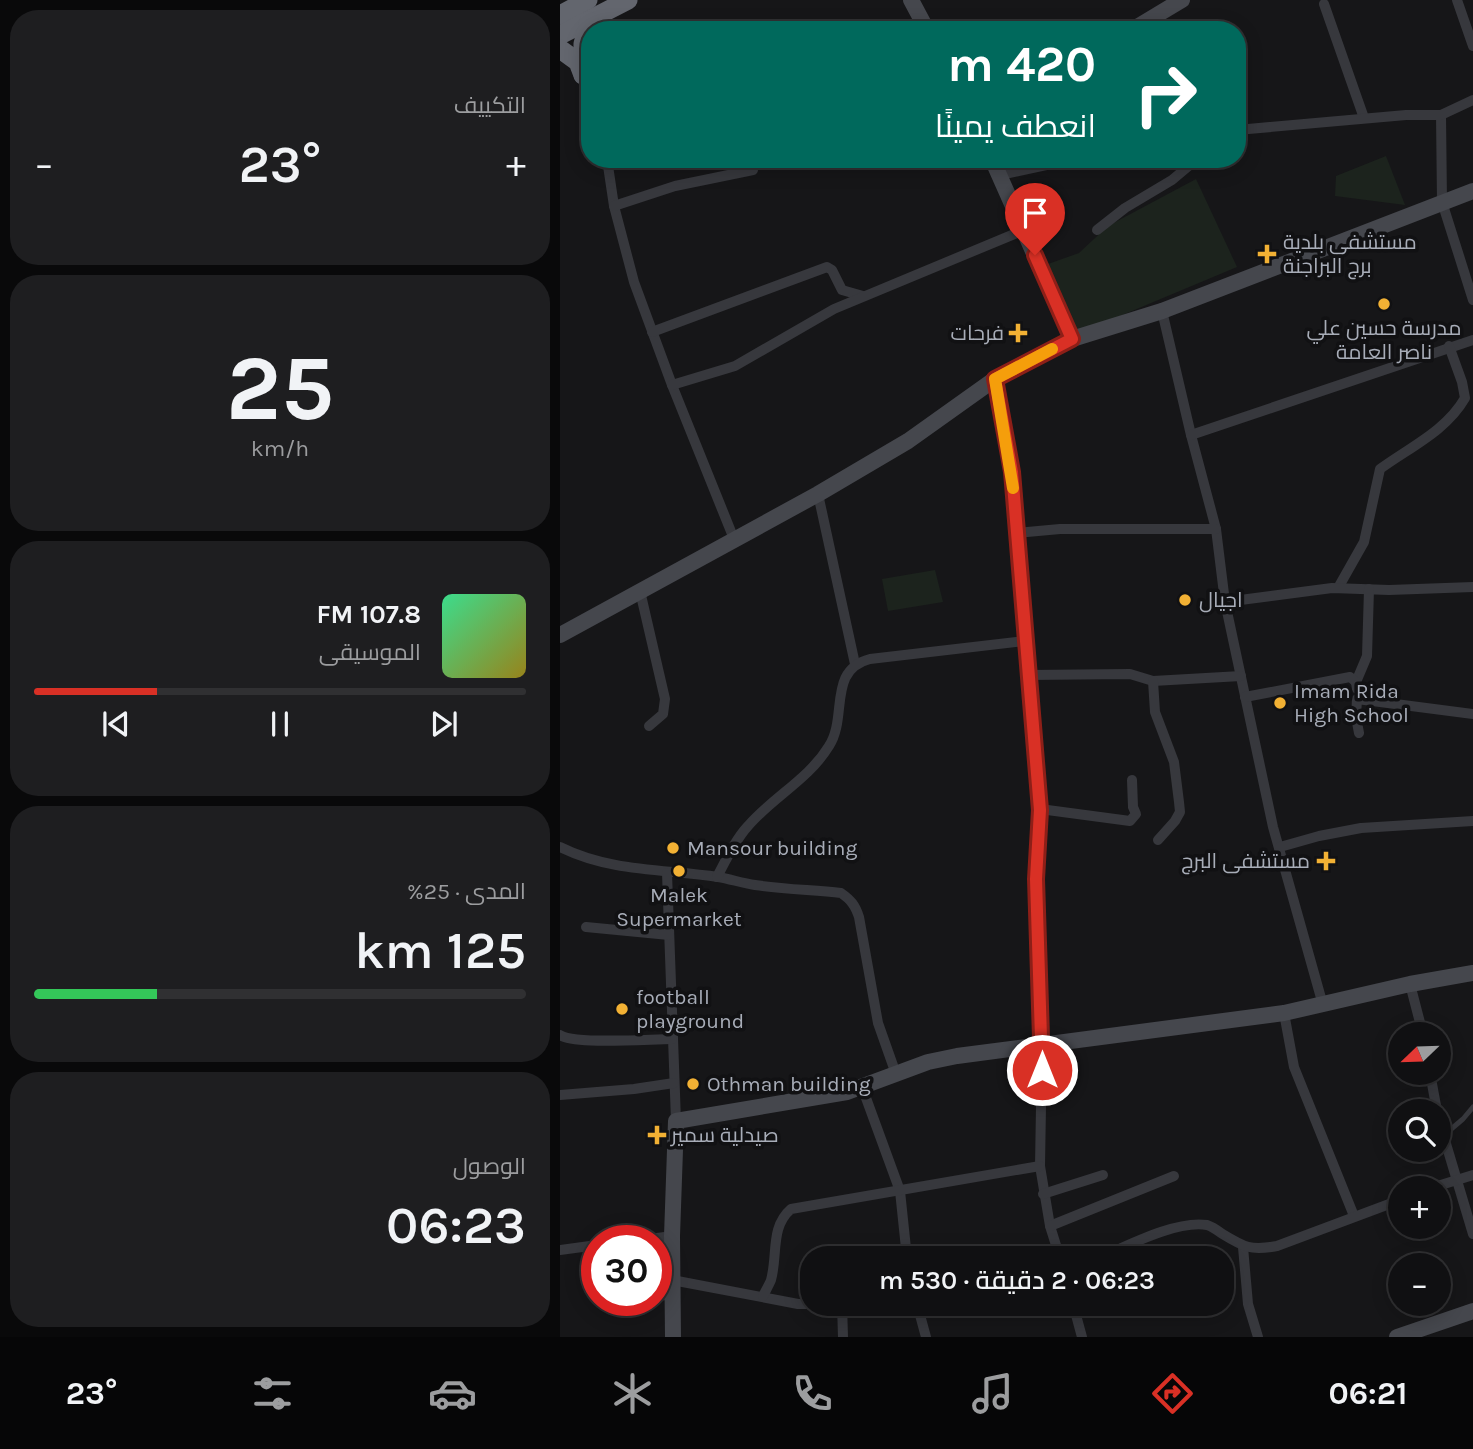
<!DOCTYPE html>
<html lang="ar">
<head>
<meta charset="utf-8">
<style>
  :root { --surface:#101012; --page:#1e1e20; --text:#f1f3f6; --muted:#9c9d9f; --line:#303032; --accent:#d93025 }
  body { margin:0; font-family:Karla,Cairo,sans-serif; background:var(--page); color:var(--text); direction:rtl; height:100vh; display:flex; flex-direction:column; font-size:26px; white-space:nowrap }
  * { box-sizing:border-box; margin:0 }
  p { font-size:23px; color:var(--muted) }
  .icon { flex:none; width:38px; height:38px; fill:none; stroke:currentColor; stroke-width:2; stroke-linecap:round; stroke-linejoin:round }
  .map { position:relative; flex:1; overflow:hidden; direction:ltr }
  .side { display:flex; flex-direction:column; gap:10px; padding:10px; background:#09090a; width:560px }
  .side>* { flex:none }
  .banner { position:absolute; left:21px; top:21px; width:665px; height:147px; border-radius:28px; box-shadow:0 4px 18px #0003,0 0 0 2px var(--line); direction:rtl; background:#00695c; color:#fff; overflow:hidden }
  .needle { width:46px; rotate:247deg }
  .fabs { position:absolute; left:828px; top:1022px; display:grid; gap:14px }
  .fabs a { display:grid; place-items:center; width:63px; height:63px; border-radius:50%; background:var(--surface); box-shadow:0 4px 18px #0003,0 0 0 2px var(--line); font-size:35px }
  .speed { position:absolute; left:21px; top:1225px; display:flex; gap:14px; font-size:35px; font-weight:700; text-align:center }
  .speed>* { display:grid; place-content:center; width:91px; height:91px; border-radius:50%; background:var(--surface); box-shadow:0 4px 18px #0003,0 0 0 2px var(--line); line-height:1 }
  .speed .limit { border:10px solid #d22; background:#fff; color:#111 }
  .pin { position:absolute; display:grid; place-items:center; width:60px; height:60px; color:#fff; margin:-72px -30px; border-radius:50% 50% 50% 0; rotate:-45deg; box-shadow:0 0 7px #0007 }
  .pin .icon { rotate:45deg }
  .me { position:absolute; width:77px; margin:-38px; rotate:0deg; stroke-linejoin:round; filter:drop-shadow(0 0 5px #0008) }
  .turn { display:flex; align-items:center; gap:24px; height:147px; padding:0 35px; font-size:32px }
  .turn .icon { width:91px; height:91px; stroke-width:2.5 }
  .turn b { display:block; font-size:49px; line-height:60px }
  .big { font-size:52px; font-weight:600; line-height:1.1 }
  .side .tile { flex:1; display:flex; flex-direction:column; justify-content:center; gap:10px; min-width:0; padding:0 24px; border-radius:28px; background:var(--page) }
  .side .dial { align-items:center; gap:0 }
  .dial b { font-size:91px; line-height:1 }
  .song { display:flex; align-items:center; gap:21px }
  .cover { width:84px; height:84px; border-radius:10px; background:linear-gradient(135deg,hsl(150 70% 55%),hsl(50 70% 35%)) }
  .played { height:7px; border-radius:4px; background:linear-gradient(90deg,var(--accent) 25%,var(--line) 25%) }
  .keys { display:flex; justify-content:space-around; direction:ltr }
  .heat { display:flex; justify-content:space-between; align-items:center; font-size:38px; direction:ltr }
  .charge { height:10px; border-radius:5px; background:linear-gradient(90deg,#34c759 25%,var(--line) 0) }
  .trip { position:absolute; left:240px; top:1246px; width:434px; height:70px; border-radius:28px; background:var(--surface); box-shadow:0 4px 18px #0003,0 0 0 2px var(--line); font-weight:600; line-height:70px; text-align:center; direction:rtl }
  .dock { display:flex; height:112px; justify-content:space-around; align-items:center; background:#060607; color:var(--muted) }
  .dock .icon { width:49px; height:49px }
  .dock .selected { color:var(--accent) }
  .dock b { font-size:32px; color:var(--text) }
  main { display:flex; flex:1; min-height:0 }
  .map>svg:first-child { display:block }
  .green { fill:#1c231d }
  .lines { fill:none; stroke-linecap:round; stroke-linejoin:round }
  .lane { stroke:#37383d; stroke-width:5 }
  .street { stroke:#37383d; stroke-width:10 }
  .secondary { stroke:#45474d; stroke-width:16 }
  .highway { stroke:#63666e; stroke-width:19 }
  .route-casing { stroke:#8d1f18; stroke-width:18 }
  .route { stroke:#d93025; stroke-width:12 }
  .slow { stroke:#f59e0b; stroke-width:12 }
  .poi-dot { fill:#f2b134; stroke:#111113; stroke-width:2.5 }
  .labels { text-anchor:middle; stroke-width:7; stroke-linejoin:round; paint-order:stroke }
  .poi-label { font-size:21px; fill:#a8adb8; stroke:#111113; text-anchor:start }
</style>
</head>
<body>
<main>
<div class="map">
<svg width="913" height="1337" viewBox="0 0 913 1337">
  <rect width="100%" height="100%" fill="#161618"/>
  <g class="green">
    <path d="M 826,156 L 845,205 L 775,196 L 776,176 Z"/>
    <path d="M 636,179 L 677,267 L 517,334 L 488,264 L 519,253 L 548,226 Z"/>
    <path d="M 375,570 L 383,602 L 328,611 L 322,579 Z"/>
  </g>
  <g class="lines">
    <g class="lane">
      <path d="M 883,1136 L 903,1119 L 913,1107"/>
      <path d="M 96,1299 L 109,1297"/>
      <path d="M 66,1303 L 88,1300"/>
    </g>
    <g class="street">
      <path d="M 897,0 L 913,46"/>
      <path d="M 764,4 L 804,118"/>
      <path d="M 343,30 L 364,23"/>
      <path d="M 23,75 L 30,94"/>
      <path d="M 881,115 L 882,202 L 913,300"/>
      <path d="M 677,130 L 846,115 L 881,115 L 913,100"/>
      <path d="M 47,159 L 54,206 L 74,282 L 112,385 L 174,539"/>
      <path d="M 440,175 L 514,159"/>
      <path d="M 54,206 L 115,186 L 193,170"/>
      <path d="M 537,230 L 565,208 L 612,180 L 637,159"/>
      <path d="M 602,311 L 631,435 L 656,529 L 665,602 L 713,827 L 763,1005"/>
      <path d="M 92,332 L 267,267 L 272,270 L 282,290 L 303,296"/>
      <path d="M 435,379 L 452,473 L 480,809 L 476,879 L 482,1046 L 480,1166 L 490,1226 L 500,1258"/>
      <path d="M 112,385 L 175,366 L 274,309 L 464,230"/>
      <path d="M 631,435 L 913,340"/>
      <path d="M 258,494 L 295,664"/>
      <path d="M 456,533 L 500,529 L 656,529"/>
      <path d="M 778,588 L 804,542 L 820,469 C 850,447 886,431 905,398 L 902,382 L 889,346"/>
      <path d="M 80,591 L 105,699 L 103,714 L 89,726"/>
      <path d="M 665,602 L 772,588 L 829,590 L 913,587"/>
      <path d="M 468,675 L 570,674 L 593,681 L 681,676"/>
      <path d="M 593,681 L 595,712 L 614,762 L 619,802 L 620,812 L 615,821 L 598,840"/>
      <path d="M 797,689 L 796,682 L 807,656 L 809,589"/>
      <path d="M 685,697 L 790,677 L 796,682"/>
      <path d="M 799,733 L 796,717 L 797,699 L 913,714"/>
      <path d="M 480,809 L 570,821 L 576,814 L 573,807 L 572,780"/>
      <path d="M 0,847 C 50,872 104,869 158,877 C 170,879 182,883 195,885 C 223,889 252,890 281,893 C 291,900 295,905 299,917 L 318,1023 L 336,1074"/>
      <path d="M 720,847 L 759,836 L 801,828 L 913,821"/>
      <path d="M 107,873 L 116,1121"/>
      <path d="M 157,877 C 166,860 175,840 188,826 C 213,797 249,779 269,746 C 288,717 267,670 310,659 L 465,641"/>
      <path d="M 26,927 L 109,935"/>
      <path d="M 850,984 L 863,1034"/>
      <path d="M 724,1013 L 734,1067 L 794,1216"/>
      <path d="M 0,1035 C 14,1045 90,1039 112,1039"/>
      <path d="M 870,1073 L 877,1111"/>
      <path d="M 302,1087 L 340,1191 L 347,1258"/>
      <path d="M 0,1095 L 74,1089 L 114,1083"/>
      <path d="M 878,1117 L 913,1234"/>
      <path d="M 871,1188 L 913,1175"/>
      <path d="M 483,1194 L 543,1175"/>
      <path d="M 490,1226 L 614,1176"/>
      <path d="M 75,1241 L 112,1236"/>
      <path d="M 683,1247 L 688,1304 L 698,1337"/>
      <path d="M 0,1250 L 37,1245"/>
      <path d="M 539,1258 C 567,1246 616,1220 647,1225 C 653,1227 657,1230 661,1233 C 684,1247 690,1251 717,1246 L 840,1200"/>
      <path d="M 112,1280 L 238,1304 L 280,1304"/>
      <path d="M 203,1296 C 206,1290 209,1285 211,1280 C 218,1255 210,1227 231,1209 L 480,1166"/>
      <path d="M 282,1304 L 283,1337"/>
      <path d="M 357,1304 L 366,1337"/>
      <path d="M 513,1304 L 522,1337"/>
    </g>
    <g class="secondary">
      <path d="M 351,0 L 367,30"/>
      <path d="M 572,30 L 622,0"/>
      <path d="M 432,159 L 512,339"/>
      <path d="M 0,635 L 258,494 L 348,441 L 435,379 L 512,339 L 602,311 L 913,191"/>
      <path d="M 113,1337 L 112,1236 L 116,1121 L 287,1092 L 368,1062 L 397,1056 L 724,1013 L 850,984 L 913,973"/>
      <path d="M 837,1337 L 913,1311"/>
    </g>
    <g class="highway">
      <path d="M 0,15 L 28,0"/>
      <path d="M 0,35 L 68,0"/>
      <path d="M 0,49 L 18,62 L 23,75"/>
      <path d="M 23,75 L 23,44 L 29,21"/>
    </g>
  </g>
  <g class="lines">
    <g class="route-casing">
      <path id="route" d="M 475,255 L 512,339 L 435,379 L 452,472 L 480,810 L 476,879 L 482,1070"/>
    </g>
    <use href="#route" class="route"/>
    <path class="slow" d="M 453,488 L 435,379 L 492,349"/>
  </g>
  <g class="poi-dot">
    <path d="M703.5 243.5h7v7h7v7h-7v7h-7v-7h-7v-7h7z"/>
    <circle cx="824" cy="304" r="7"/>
    <path d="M454.5 322.5h7v7h7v7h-7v7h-7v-7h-7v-7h7z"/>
    <circle cx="625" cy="600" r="7"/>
    <circle cx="720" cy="703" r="7"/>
    <circle cx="113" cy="848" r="7"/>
    <path d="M762.5 850.5h7v7h7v7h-7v7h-7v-7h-7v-7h7z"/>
    <circle cx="119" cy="871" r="7"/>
    <circle cx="62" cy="1009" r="7"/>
    <circle cx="133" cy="1084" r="7"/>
    <path d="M93.5 1124.5h7v7h7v7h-7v7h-7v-7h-7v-7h7z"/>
  </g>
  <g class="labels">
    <g class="poi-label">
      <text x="723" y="249">مستشفی بلدیة<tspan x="723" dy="24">برج البراجنة</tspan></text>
      <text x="824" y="335" text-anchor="middle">مدرسة حسين علي<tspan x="824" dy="24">ناصر العامة</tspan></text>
      <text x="444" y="340" text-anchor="end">فرحات</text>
      <text x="639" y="607">اجيال</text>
      <text x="734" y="698">Imam Rida<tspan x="734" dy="24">High School</tspan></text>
      <text x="127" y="855">Mansour building</text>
      <text x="750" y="868" text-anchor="end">مستشفى البرج</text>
      <text x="119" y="902" text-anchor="middle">Malek<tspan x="119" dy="24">Supermarket</tspan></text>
      <text x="76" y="1004">football<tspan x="76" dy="24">playground</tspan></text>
      <text x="147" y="1091">Othman building</text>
      <text x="111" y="1142">صيدلية سمير</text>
    </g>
  </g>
</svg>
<div class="fabs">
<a><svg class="needle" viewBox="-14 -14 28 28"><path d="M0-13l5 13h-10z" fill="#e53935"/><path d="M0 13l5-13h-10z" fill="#9c9d9f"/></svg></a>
<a><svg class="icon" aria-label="search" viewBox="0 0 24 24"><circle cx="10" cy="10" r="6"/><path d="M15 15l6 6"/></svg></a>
<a>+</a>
<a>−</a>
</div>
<div class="speed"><div class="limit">30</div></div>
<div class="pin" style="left:475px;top:255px;background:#d93025"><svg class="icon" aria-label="arrive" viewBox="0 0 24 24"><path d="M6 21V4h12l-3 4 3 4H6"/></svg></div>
<svg class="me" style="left:482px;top:1070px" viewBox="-20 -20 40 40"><circle r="17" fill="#d93025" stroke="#fff" stroke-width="3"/><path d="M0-11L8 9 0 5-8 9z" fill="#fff"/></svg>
<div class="trip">06:23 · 2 دقيقة · 530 m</div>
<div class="banner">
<div class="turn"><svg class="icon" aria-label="right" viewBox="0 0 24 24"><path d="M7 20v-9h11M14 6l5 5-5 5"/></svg><div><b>420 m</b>انعطف يمينًا</div></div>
</div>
</div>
<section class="side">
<div class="tile"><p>التكييف</p>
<div class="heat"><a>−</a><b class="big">23°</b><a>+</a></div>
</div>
<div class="tile dial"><b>25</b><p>km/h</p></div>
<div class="tile">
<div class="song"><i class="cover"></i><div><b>107.8 FM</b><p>الموسيقى</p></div></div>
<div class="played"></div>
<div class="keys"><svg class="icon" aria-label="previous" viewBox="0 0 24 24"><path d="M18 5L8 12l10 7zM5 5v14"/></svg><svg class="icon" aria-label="pause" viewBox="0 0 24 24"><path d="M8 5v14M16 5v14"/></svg><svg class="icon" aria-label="next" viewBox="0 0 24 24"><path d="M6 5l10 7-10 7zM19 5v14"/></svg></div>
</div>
<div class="tile"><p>المدى · 25%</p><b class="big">125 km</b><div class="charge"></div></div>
<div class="tile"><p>الوصول</p><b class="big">06:23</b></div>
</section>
</main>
<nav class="dock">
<b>06:21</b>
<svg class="icon selected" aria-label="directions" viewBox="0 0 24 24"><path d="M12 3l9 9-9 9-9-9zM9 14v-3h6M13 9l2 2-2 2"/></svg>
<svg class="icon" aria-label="music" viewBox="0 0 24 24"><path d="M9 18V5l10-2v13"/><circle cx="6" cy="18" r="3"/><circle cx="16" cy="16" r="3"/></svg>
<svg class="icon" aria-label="phone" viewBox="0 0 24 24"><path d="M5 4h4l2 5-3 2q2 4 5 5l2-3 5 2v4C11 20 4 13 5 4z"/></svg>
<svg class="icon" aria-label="climate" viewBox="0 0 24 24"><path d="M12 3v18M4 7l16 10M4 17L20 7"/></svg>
<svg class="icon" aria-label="car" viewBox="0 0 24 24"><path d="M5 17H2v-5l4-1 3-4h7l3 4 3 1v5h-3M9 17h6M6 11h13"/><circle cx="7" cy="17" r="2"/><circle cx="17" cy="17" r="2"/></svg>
<svg class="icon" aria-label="filters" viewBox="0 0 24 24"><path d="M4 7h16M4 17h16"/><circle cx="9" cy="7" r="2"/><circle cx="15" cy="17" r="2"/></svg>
<b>23°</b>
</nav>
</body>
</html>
